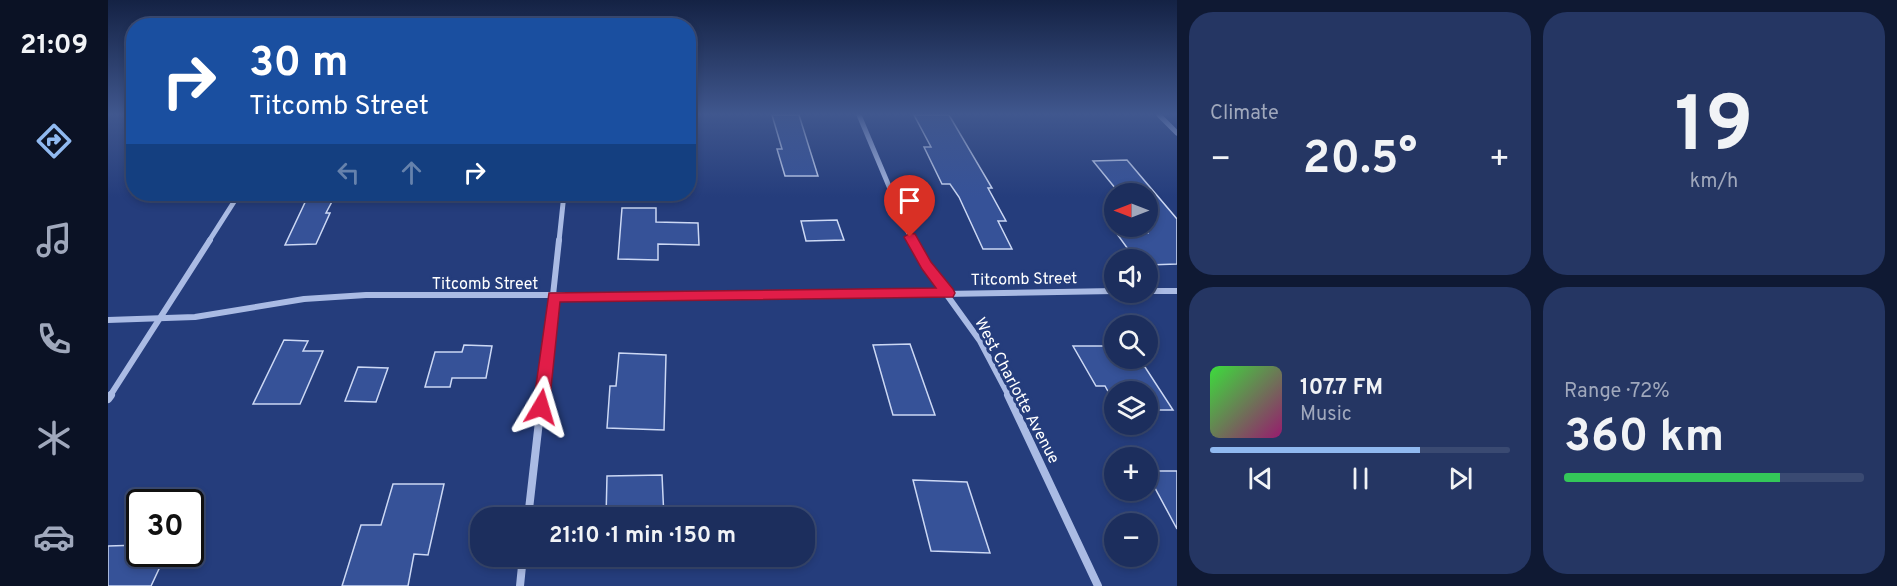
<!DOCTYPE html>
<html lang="en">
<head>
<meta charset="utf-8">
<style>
  :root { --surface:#1c2e5d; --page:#253663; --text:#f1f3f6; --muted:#a0a8bc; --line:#3a4a72; --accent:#90b9f0 }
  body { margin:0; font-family:Overpass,sans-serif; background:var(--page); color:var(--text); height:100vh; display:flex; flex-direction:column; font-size:22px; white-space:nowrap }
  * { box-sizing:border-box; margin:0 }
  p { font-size:20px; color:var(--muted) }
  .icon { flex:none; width:33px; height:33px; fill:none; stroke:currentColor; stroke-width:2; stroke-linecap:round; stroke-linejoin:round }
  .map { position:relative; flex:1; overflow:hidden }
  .drawer { display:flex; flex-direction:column; gap:12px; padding:12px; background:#0f1933; width:720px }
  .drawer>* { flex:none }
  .guide { position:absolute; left:18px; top:18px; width:570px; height:183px; border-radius:24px; box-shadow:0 3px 9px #0003,0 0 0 2px var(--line); background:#1a4fa0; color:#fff; overflow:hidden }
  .needle { width:39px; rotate:270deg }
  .fabs { position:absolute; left:996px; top:183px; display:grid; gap:12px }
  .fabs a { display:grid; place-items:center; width:54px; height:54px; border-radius:50%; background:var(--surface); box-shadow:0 3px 9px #0003,0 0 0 2px var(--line); font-size:30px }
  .speed { position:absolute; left:18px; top:489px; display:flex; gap:12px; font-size:30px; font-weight:700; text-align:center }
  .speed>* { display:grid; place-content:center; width:78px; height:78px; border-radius:50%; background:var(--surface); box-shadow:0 3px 9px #0003,0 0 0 2px var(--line); line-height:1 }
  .speed .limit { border:3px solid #111; border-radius:9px; background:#fff; color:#111 }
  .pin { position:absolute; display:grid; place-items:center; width:51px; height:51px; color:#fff; margin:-62px -26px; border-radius:50% 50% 50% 0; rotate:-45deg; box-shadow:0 0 6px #0007 }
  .pin .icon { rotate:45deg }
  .me { position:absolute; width:66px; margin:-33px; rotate:7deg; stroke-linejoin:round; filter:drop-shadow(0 0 4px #0008) }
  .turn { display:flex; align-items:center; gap:21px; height:126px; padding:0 24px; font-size:27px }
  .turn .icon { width:78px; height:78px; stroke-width:2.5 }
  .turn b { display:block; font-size:42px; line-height:51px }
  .lanes { display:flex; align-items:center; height:57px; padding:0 24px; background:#0003; justify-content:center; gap:30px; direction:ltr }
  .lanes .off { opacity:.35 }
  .big { font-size:45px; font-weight:700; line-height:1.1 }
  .drawer .card { flex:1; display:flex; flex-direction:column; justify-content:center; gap:9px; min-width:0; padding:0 21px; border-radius:24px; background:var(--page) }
  .drawer .dial { align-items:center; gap:0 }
  .dial b { font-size:78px; line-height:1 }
  .song { display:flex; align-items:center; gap:18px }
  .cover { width:72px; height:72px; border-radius:9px; background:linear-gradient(135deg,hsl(120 70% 55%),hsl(320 70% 35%)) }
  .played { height:6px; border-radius:3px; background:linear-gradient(90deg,var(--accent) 70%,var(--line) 70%) }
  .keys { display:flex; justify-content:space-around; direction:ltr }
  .heat { display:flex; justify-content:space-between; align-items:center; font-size:33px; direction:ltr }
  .charge { height:9px; border-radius:4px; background:linear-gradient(90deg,#34c759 72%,var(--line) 0) }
  .drawer .tiles { flex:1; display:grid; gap:12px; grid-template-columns:repeat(2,1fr) }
  .trip { position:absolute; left:362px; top:507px; width:345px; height:60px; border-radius:24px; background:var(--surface); box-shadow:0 3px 9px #0003,0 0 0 2px var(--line); font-weight:700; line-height:60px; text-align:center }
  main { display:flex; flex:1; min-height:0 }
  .tabs { display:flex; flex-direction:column; width:108px; justify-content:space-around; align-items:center; background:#0b1225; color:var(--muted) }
  .tabs .icon { width:42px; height:42px }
  .tabs .current { color:var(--accent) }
  .tabs b { font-size:27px; color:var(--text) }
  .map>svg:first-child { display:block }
  .building { fill:#365298; stroke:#ccd8f4; stroke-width:1.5 }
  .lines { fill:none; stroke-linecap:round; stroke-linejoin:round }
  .minor-far2 { stroke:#aabbe4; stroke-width:5 }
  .minor-far1 { stroke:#aabbe4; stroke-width:6 }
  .minor { stroke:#aabbe4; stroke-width:8 }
  .route { fill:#e11d48; stroke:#92132f; stroke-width:1.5 }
  .labels { text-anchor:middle; stroke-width:6; stroke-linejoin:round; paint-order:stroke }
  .street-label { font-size:16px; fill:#fff; stroke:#253d7c }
</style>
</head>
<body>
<main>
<nav class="tabs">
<b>21:09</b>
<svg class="icon current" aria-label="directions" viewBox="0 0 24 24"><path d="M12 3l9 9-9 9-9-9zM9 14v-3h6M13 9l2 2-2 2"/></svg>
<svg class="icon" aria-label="music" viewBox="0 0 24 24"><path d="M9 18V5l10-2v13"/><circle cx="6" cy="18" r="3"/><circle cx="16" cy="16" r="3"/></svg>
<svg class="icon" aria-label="phone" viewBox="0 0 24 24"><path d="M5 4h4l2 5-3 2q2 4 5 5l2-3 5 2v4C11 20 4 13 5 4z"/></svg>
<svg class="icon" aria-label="climate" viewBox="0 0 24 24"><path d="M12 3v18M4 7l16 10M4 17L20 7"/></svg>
<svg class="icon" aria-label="car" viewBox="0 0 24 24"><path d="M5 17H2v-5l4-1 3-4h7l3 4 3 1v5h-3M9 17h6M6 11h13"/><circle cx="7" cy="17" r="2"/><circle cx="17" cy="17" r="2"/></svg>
</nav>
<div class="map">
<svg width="1069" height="586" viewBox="0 0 1069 586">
  <rect width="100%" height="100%" fill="#253d7c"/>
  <g class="building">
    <path d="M 664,115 L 691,115 L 710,176 L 677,176 L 669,149 L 674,149 Z"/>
    <path d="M 806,115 L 841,115 L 884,188 L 880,188 L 898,221 L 890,221 L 904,249 L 875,249 L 851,197 L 842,184 L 834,184 L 816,147 L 823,147 Z"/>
    <path d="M 1019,160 L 1069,219 L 1069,264 L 1040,265 L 1040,260 L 1028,260 L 1009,234 L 1040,233 L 1040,194 L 1012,194 L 985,161 Z"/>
    <path d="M 201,194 L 228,194 L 218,213 L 222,213 L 208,244 L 177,245 Z"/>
    <path d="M 514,208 L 548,208 L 548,222 L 590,223 L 591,245 L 550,244 L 550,260 L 510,259 Z"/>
    <path d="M 729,220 L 736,240 L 698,241 L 693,221 Z"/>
    <path d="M 176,340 L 200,341 L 195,351 L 215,351 L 192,404 L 145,404 Z"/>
    <path d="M 802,344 L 827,415 L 785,415 L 765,345 Z"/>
    <path d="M 356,345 L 384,346 L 378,378 L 344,378 L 342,387 L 317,387 L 327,352 L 354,352 Z"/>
    <path d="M 965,346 L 1002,346 L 1006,353 L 1006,358 L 1010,358 L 1016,368 L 1037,367 L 1065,410 L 1040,410 L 1040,392 L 1006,392 L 1006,402 L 997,386 L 988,386 Z"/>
    <path d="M 511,353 L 558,355 L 556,430 L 499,428 L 502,386 L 508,386 Z"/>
    <path d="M 250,367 L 280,368 L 268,402 L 237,401 Z"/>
    <path d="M 1040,471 L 1069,471 L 1069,529 L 1040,475 Z"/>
    <path d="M 554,475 L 556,518 L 498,518 L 499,476 Z"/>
    <path d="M 805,480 L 859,482 L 882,553 L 823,551 Z"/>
    <path d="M 285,484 L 336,484 L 320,555 L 306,554 L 300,586 L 234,586 L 253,525 L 273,525 Z"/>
    <path d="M 32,545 L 32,554 L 58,554 L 43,586 L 0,586 L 0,546 Z"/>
  </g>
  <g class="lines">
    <g class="minor-far2">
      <path d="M 751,115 L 804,241"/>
      <path d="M 1051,115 L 1069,133"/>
      <path d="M 101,241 L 131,194"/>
      <path d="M 451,241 L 456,194"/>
    </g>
    <g class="minor-far1">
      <path d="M 804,240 L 818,266 L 872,341 L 901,396"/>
      <path d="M 1040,291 L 1069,291"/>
      <path d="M 0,320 L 87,317 L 196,299 L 258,295 L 777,295 L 1006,291"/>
      <path d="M 2,396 L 102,240"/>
      <path d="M 434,396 L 451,240"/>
    </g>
    <g class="minor">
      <path d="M 900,395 L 990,586"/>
      <path d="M 0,399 L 3,395"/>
      <path d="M 420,518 L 434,395"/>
      <path d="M 412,586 L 415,556"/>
    </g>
  </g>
  <linearGradient id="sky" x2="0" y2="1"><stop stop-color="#142244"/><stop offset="0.58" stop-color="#40578e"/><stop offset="1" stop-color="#40578e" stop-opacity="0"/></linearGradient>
  <rect width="1069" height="197" fill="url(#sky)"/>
  <path class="route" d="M 802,233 L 807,234 L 823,262 L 845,289 L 847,293 L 845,297 L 452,302 L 441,407 L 438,412 L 433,414 L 427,412 L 425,407 L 441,293 L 828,288 L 814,269 L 796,237 Z"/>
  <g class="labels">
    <g class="street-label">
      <text transform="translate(916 278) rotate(-1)" y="6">Titcomb Street</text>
      <text x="377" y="289">Titcomb Street</text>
      <text transform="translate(910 390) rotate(62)" y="6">West Charlotte Avenue</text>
    </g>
  </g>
</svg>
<div class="fabs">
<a><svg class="needle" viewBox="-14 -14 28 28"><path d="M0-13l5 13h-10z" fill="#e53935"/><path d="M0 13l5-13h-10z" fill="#a0a8bc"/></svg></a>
<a><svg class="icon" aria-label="sound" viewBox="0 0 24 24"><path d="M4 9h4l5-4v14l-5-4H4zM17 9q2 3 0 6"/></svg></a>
<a><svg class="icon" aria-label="search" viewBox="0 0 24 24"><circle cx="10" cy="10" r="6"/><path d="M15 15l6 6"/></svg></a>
<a><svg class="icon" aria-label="layers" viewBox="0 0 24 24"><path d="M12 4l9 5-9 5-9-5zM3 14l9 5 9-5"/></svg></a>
<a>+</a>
<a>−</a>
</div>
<div class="speed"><div class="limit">30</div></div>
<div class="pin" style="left:802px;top:237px;background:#d93025"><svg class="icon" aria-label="arrive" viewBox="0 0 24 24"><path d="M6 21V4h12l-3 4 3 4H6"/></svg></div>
<svg class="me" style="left:433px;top:407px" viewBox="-20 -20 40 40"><path d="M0-17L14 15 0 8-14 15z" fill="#e11d48" stroke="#fff" stroke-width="4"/></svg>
<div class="trip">21:10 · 1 min · 150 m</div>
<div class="guide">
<div class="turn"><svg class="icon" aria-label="right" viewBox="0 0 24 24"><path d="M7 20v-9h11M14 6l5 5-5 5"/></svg><div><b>30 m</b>Titcomb Street</div></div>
<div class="lanes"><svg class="icon off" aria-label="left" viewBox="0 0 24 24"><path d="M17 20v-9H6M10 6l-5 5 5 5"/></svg><svg class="icon off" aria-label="ahead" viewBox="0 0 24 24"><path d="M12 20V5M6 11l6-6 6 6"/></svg><svg class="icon" aria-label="right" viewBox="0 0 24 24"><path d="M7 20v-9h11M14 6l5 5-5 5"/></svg></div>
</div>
</div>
<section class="drawer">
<div class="tiles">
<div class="card"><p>Climate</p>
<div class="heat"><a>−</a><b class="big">20.5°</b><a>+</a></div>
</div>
<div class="card dial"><b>19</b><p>km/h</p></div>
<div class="card">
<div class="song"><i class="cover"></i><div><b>107.7 FM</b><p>Music</p></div></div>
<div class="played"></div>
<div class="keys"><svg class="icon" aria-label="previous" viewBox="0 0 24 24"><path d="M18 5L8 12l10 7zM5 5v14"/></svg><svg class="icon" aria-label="pause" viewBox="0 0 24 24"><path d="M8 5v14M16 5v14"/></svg><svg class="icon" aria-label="next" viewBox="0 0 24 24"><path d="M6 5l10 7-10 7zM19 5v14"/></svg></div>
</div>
<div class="card"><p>Range · 72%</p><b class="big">360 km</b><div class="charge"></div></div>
</div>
</section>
</main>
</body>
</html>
